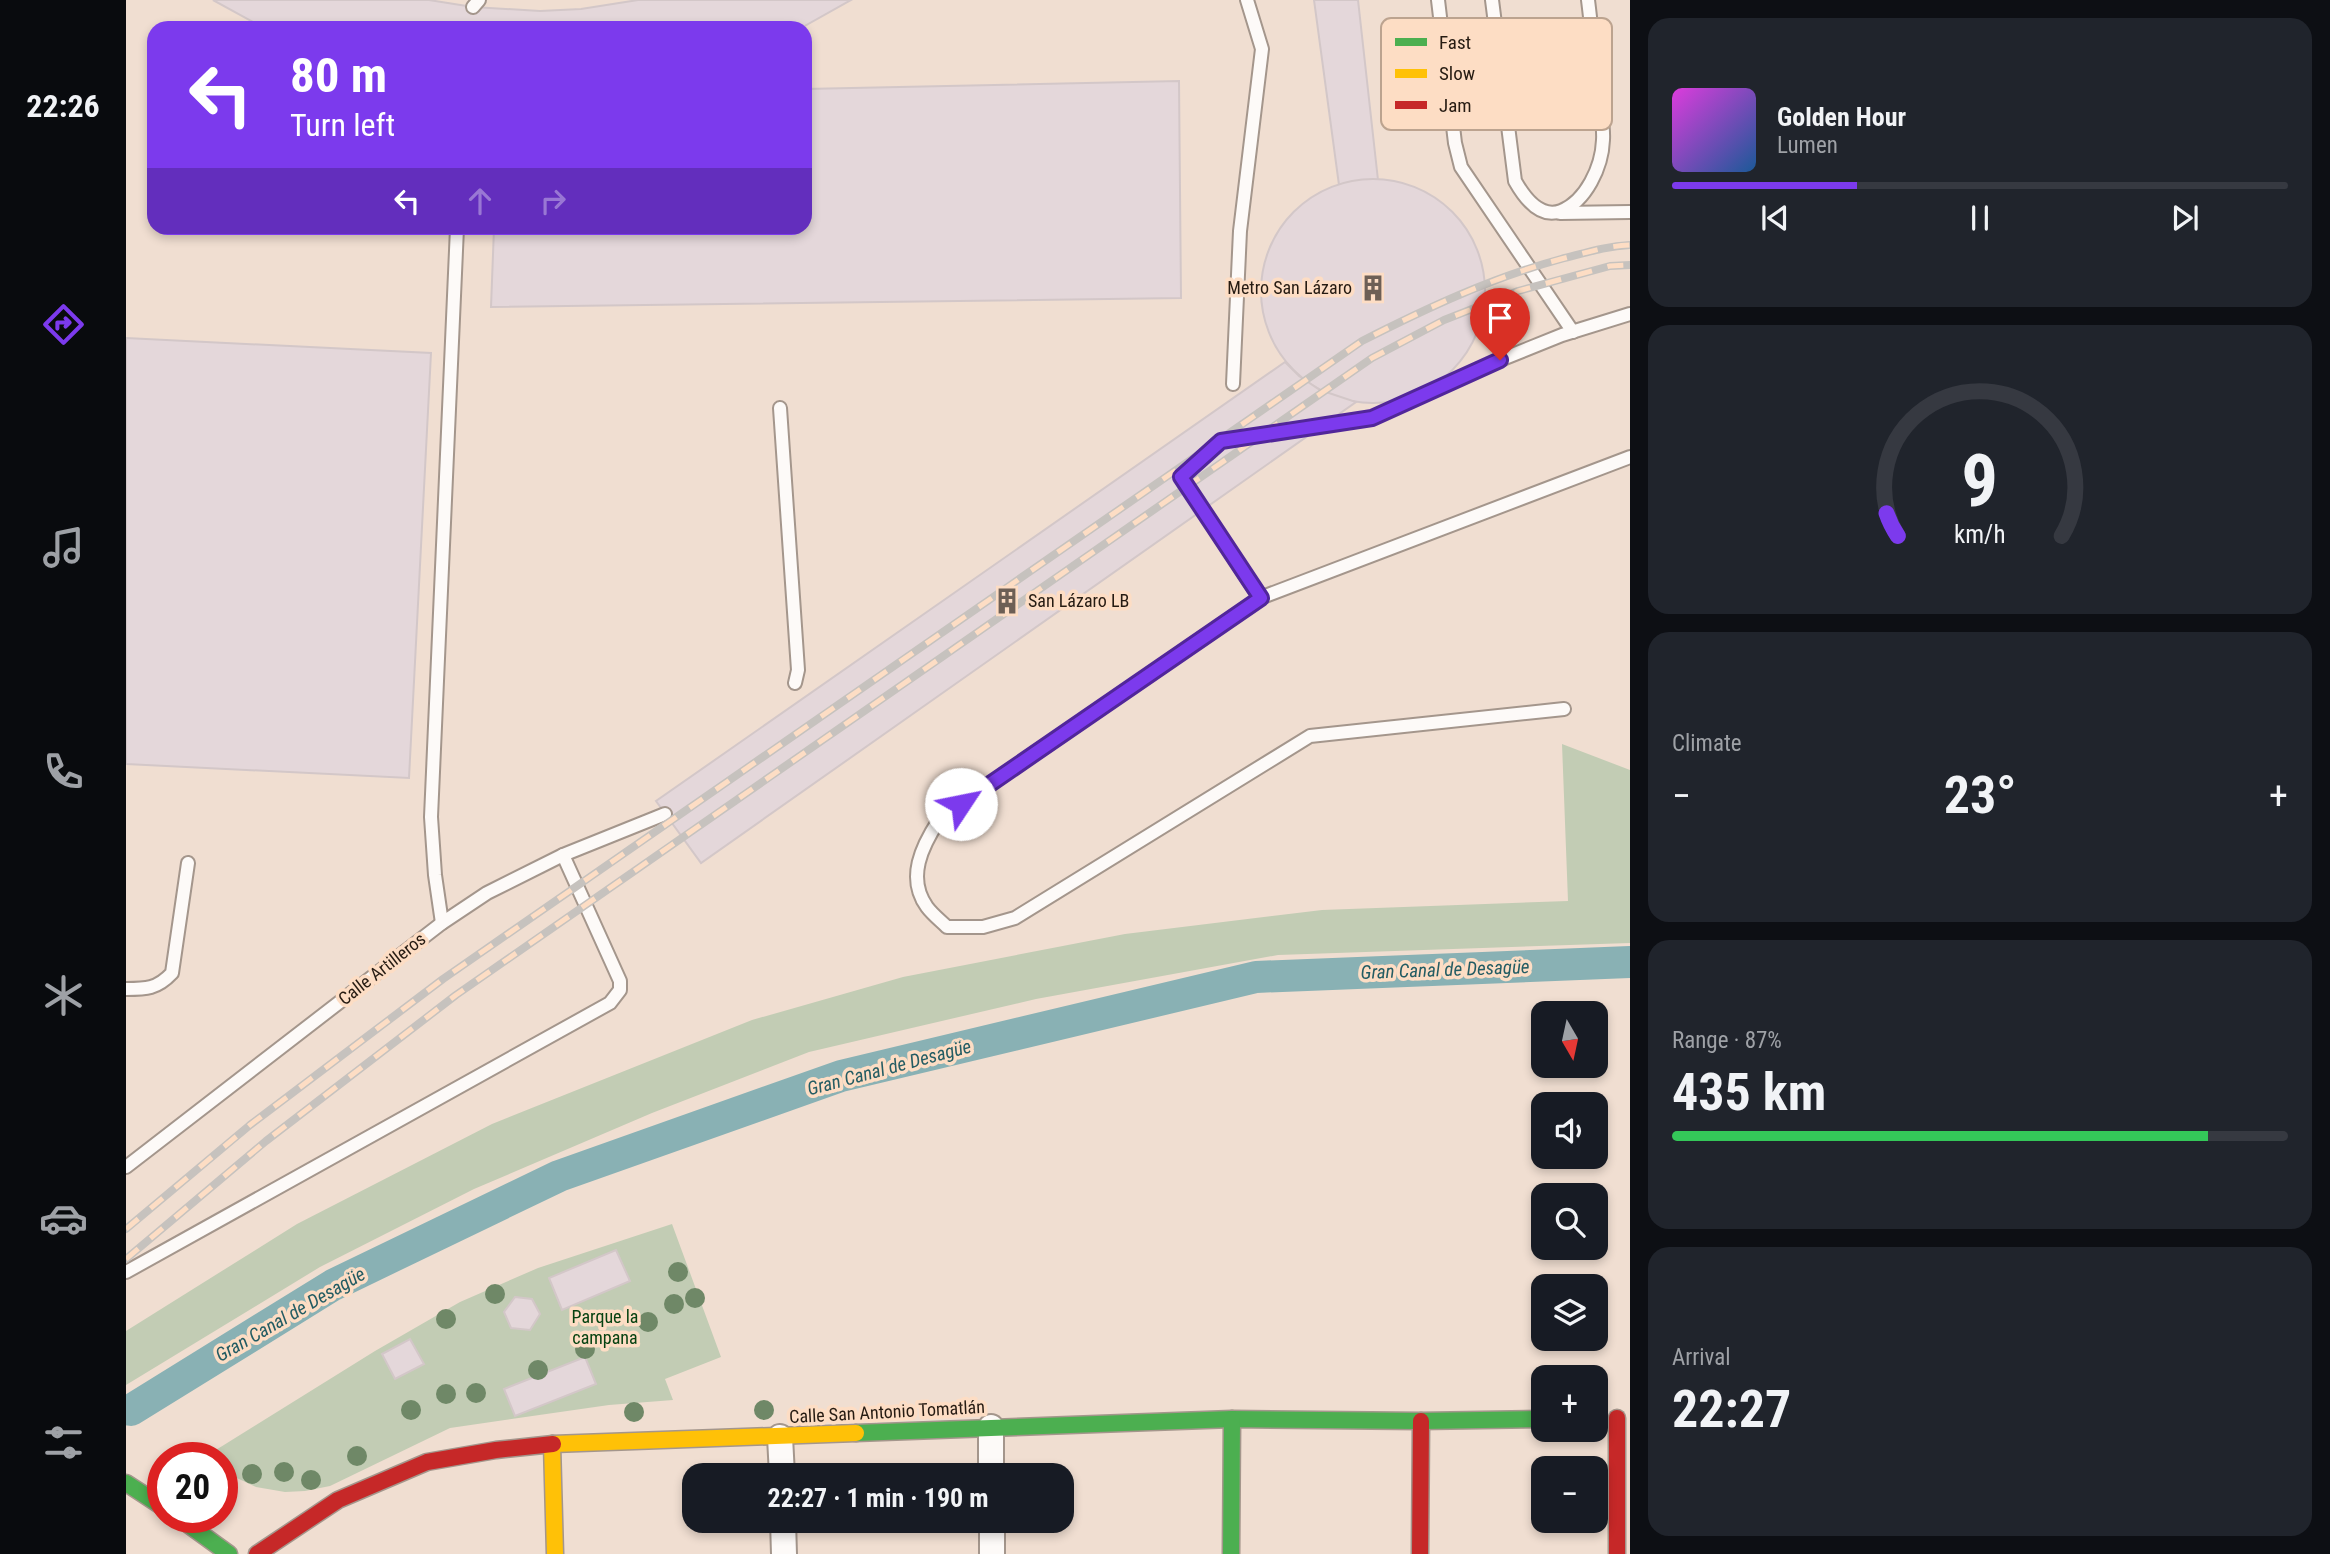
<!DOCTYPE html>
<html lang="en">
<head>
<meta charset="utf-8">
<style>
  :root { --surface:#171b24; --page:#20242c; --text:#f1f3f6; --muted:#9ea1a6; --line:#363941; --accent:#7c3aed }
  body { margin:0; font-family:"Roboto Condensed",sans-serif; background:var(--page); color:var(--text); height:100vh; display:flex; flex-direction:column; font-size:26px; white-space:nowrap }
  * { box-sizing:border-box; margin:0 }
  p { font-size:23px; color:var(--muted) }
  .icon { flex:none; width:38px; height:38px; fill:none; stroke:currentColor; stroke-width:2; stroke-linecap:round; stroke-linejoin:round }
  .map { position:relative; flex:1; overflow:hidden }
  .panel { display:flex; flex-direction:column; gap:18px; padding:18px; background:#0d0f14; width:700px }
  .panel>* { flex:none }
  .top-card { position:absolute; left:21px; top:21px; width:665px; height:214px; border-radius:21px; box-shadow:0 4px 10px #0003; background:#7c3aed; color:#fff; overflow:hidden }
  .needle { width:46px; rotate:171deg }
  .controls { position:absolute; left:1405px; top:1001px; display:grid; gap:14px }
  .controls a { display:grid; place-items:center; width:77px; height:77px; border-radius:14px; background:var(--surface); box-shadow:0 4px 10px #0003; font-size:35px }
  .speed { position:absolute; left:21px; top:1442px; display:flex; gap:14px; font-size:35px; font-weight:700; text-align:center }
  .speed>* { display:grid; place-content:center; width:91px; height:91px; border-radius:50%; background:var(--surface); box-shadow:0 4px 10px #0003; line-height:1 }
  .speed .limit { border:10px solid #d22; background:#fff; color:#111 }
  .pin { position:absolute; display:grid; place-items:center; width:60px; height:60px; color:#fff; margin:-72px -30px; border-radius:50% 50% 50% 0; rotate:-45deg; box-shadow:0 0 7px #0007 }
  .pin .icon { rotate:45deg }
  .me { position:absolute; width:77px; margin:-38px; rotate:56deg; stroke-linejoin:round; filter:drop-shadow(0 0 5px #0008) }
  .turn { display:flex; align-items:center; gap:24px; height:147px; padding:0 28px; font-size:32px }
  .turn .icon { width:91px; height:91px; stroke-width:2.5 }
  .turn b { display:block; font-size:49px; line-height:60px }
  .lanes { display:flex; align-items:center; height:66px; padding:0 28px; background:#0003; justify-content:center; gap:35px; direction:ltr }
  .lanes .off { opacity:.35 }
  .big { font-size:52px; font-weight:700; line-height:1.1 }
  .panel .widget { flex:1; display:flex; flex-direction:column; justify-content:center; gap:10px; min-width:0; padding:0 24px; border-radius:21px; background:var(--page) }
  .panel .dial { align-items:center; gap:0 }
  .dial svg { height:182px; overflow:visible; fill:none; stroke:var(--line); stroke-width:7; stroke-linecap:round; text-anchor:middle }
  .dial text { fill:var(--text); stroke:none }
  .song { display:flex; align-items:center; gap:21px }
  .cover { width:84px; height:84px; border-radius:10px; background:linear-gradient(135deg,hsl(300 70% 55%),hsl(210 70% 35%)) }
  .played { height:7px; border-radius:4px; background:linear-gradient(90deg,var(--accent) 30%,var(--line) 30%) }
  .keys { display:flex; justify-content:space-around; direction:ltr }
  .heat { display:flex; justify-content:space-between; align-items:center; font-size:38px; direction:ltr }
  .charge { height:10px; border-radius:5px; background:linear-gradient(90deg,#34c759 87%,var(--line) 0) }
  .trip { position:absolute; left:556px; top:1463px; width:392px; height:70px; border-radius:21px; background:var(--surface); box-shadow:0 4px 10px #0003; font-weight:700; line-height:70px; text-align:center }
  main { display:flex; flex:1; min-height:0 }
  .dock { display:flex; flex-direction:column; width:126px; justify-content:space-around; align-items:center; background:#090b0e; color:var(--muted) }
  .dock .icon { width:49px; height:49px }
  .dock .selected { color:var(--accent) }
  .dock b { font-size:32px; color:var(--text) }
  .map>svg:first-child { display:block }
  .green { fill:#c2ccb4 }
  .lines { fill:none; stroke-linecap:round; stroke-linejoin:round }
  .canal { stroke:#89b1b4; stroke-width:32 }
  .building { fill:#e4d7da; stroke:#d3c7c8; stroke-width:2 }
  .lane-casing { stroke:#a4968c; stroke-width:16 }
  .street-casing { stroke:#a4968c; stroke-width:28 }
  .fast-casing { stroke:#a4968c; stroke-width:19 }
  .slow-casing { stroke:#a4968c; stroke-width:19 }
  .jam-casing { stroke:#a4968c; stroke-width:19 }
  .lane { stroke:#fdfaf8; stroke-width:12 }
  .street { stroke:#fdfaf8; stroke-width:24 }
  .fast { stroke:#4caf50; stroke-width:16 }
  .slow { stroke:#ffc107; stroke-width:16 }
  .jam { stroke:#c62828; stroke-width:16 }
  .rail-casing { stroke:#c6c2be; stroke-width:8 }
  .rail { stroke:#fdddc4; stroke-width:5; stroke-dasharray:16; stroke-linecap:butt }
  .tree { fill:#6f8867 }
  .route-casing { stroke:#51269a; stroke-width:18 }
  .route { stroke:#7c3aed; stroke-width:12 }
  .labels { text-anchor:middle; stroke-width:7; stroke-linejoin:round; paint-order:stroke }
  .poi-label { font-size:18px; fill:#261b12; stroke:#fdddc4; text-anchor:end }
  .street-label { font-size:18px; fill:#261b12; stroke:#fdddc4 }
  .park-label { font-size:18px; fill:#064211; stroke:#fdddc4 }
  .water-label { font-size:19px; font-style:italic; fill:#245c63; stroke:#fdddc4 }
  .key { fill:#fdddc4; stroke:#bca38f; stroke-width:2 }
  .key-label { font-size:19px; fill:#261b12 }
</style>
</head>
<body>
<main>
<nav class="dock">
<b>22:26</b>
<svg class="icon selected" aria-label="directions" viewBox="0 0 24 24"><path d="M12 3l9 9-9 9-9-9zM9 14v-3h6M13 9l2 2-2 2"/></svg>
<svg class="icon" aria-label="music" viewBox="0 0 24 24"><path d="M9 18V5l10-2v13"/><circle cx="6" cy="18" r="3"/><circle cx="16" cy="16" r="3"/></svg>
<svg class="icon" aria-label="phone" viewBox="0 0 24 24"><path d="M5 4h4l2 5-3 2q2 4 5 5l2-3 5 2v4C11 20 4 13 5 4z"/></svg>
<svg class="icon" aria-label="climate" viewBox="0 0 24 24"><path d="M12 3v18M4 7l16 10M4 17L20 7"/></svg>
<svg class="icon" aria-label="car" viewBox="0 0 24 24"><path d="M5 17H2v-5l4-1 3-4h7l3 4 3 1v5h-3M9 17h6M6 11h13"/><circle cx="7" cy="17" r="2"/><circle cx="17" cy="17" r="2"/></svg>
<svg class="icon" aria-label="filters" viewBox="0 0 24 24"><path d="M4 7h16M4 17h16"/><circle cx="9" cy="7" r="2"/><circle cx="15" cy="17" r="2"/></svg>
</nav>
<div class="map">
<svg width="1504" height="1554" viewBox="0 0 1504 1554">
  <rect width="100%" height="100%" fill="#f0ded1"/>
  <g class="green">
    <path d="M 1436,744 L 1504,770 L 1504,943 L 1152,955 L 910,999 L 683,1052 L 526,1113 L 348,1189 L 194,1267 L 0,1385 L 0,1331 L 171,1224 L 366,1124 L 626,1020 L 777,977 L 999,934 L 1196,910 L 1442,901 Z"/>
    <path d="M 546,1224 L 595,1357 L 539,1379 L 547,1400 L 483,1405 L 324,1428 L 204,1486 L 179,1491 L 159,1492 L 130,1487 L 96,1471 L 96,1458 L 77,1458 L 249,1351 L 334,1302 L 412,1268 Z"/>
  </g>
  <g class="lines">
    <path class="canal" d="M 5,1410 L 207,1285 L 433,1176 L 715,1076 L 1130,977 L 1504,962"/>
  </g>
  <g class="building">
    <path d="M 87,0 L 303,0 L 347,7 L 414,11 L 455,9 L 512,0 L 725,0 L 675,28 L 138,28 Z"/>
    <path d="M 1188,0 L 1232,0 L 1252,180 L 1225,182 L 1213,185 Z"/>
    <path d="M 1053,81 L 1055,298 L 365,307 L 368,228 L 679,228 L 679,89 Z"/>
    <circle cx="1247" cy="291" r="112"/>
    <path d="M 0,338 L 305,353 L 283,778 L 0,764 Z"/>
    <path d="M 1159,362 L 1173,376 L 1194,390 L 1230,402 L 575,863 L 530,801 Z"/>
    <path d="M 490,1250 L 504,1281 L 436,1310 L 423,1278 Z"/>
    <path d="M 389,1297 L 406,1299 L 414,1314 L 404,1330 L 385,1328 L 378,1312 Z"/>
    <path d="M 284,1339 L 298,1364 L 269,1379 L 256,1354 Z"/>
    <path d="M 459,1357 L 470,1384 L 389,1416 L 378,1389 Z"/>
  </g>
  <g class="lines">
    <g class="lane-casing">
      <g id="lane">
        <path d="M 1312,0 L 1329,143 L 1335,167 L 1447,332"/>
        <path d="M 1366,0 L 1389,181 C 1398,197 1414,219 1435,211 C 1460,201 1476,167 1477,140 C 1478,126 1474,111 1473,97 C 1469,65 1466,32 1462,0"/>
        <path d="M 347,7 L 353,0"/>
        <path d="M 1434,213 L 1504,212"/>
        <path d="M 1107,384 L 1114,231 L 1136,49 L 1121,0"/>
        <path d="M 654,408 L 672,670 L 669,683"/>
        <path d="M 1134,598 L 1055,477 L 1095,441 L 1246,418 L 1374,360 L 1436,335 L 1504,314"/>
        <path d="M 1438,709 L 1184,736 L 889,918 L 857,927 L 821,927 C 815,921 807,915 801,907 C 780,878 796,846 813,820 L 1134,598 L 1504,457"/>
        <path d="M 316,923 L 309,875 L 305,817 L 331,228"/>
        <path d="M 0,989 C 20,989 31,989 46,973 L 62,863"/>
        <path d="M 0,1167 L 316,923 L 361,893 L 437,855 L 539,814"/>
        <path d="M 0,1272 L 484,1003 L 494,990 L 494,981 L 437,855"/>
      </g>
    </g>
    <g class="street-casing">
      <g id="street">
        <path d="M 865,1427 L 865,1475"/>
        <path d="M 654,1437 L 656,1475"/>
        <path d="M 657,1521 L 658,1554"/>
        <path d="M 866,1521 L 866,1554"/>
      </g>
    </g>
    <g class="fast-casing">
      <g id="fast">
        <path d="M 730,1433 L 1106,1419 L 1295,1421 L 1418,1419"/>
        <path d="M 0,1483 L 37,1507"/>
        <path d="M 52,1517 L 103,1554"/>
        <path d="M 1105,1554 L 1106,1419"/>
      </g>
    </g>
    <g class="slow-casing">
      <g id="slow">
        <path d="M 426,1444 L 429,1554"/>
        <path d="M 427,1444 L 730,1433"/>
      </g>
    </g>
    <g class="jam-casing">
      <g id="jam">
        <path d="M 1491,1418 L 1491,1554"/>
        <path d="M 131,1554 L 212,1500 L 301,1462 L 370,1450 L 427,1444"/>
        <path d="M 1294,1554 L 1295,1421"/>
      </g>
    </g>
    <use href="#lane" class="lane"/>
    <use href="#street" class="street"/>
    <use href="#fast" class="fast"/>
    <use href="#slow" class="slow"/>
    <use href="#jam" class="jam"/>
    <g class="rail-casing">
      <g id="rail">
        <path d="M 0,1229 L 124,1125 L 317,979 L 1236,341 C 1301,308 1365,278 1435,259 C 1459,253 1480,246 1504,245"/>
        <path d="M 0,1259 L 140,1141 L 330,995 L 1246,358 L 1318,320 L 1392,291 L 1484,266 L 1504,265"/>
      </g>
    </g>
    <use href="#rail" class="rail"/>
  </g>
  <g class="tree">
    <circle cx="552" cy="1272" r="10"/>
    <circle cx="369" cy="1294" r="10"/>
    <circle cx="569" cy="1298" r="10"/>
    <circle cx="548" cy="1304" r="10"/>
    <circle cx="320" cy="1319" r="10"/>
    <circle cx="522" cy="1322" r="10"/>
    <circle cx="459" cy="1349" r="10"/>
    <circle cx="412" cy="1370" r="10"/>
    <circle cx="350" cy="1393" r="10"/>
    <circle cx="320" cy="1394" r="10"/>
    <circle cx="285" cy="1410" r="10"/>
    <circle cx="638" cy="1410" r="10"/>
    <circle cx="508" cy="1412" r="10"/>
    <circle cx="231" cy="1456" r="10"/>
    <circle cx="158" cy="1472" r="10"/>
    <circle cx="126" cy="1474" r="10"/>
    <circle cx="185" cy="1480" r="10"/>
  </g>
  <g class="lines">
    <g class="route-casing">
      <path id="route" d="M 835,804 L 1135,598 L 1055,477 L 1095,441 L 1246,418 L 1374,360"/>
    </g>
    <use href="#route" class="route"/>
  </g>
  <defs>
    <g id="building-bare" transform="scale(2.1)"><path d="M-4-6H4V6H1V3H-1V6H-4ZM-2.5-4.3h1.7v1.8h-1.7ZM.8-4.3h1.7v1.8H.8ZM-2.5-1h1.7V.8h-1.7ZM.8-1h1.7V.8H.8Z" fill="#6d5f55" stroke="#fdddc4" stroke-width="2.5" paint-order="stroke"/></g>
  </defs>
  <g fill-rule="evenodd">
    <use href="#building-bare" x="1247" y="288"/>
    <use href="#building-bare" x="881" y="601"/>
  </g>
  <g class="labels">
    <g class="poi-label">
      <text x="1226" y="294">Metro San Lázaro</text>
      <text x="902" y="607" text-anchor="start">San Lázaro LB</text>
    </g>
    <g class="street-label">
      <text transform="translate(256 969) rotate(-38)" y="6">Calle Artilleros</text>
      <text transform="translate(761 1412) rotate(-3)" y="6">Calle San Antonio Tomatlán</text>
    </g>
    <g class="park-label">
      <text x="479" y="1323">Parque la<tspan x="479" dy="21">campana</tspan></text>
    </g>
    <g class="water-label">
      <text transform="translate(1319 969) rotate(-2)" y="7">Gran Canal de Desagüe</text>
      <text transform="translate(763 1067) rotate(-15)" y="7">Gran Canal de Desagüe</text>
      <text transform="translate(164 1314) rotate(-30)" y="7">Gran Canal de Desagüe</text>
    </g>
  </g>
  <rect x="1255" y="18" width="231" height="112" rx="10" class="key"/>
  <rect x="1269" y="38" width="32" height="8" fill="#4caf50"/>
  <rect x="1269" y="69" width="32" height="9" fill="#ffc107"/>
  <rect x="1269" y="101" width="32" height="8" fill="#c62828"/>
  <g class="key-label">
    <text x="1313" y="49">Fast</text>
    <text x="1313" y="80">Slow</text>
    <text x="1313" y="112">Jam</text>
  </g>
</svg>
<div class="controls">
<a><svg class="needle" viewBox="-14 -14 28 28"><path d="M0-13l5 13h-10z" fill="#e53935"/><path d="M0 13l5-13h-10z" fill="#9ea1a6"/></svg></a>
<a><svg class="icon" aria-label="sound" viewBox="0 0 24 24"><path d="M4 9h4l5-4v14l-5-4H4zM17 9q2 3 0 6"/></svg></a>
<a><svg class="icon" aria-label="search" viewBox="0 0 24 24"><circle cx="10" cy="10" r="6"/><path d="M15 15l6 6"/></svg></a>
<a><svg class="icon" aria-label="layers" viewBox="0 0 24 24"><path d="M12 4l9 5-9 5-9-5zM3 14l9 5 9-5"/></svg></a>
<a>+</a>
<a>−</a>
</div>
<div class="speed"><div class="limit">20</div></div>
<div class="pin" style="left:1374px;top:360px;background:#d93025"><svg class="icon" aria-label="arrive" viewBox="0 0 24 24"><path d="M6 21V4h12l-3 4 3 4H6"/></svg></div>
<svg class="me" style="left:835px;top:804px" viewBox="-20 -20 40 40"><circle r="19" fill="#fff"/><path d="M0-13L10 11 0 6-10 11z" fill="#7c3aed"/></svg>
<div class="trip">22:27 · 1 min · 190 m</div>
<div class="top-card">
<div class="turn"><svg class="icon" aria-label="left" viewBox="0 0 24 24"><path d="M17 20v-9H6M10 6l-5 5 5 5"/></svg><div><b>80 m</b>Turn left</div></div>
<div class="lanes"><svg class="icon" aria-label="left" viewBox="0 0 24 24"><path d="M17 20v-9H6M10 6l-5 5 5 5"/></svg><svg class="icon off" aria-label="ahead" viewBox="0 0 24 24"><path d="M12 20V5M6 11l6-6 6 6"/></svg><svg class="icon off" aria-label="right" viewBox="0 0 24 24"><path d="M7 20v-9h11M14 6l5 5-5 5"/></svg></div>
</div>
</div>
<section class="panel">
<div class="widget">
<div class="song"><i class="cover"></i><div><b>Golden Hour</b><p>Lumen</p></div></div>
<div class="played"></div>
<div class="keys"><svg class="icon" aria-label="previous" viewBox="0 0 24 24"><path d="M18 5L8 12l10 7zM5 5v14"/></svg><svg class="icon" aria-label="pause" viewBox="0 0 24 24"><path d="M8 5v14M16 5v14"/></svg><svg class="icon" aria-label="next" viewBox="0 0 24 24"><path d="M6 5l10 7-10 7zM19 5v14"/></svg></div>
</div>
<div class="widget dial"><svg viewBox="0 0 100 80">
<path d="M14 69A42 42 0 1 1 86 69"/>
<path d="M14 69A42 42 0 0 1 9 59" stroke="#7c3aed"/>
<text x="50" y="56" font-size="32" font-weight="700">9</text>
<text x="50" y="72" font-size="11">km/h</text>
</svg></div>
<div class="widget"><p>Climate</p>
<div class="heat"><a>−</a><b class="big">23°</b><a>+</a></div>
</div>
<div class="widget"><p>Range · 87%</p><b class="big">435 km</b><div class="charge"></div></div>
<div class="widget"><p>Arrival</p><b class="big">22:27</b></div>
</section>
</main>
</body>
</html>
